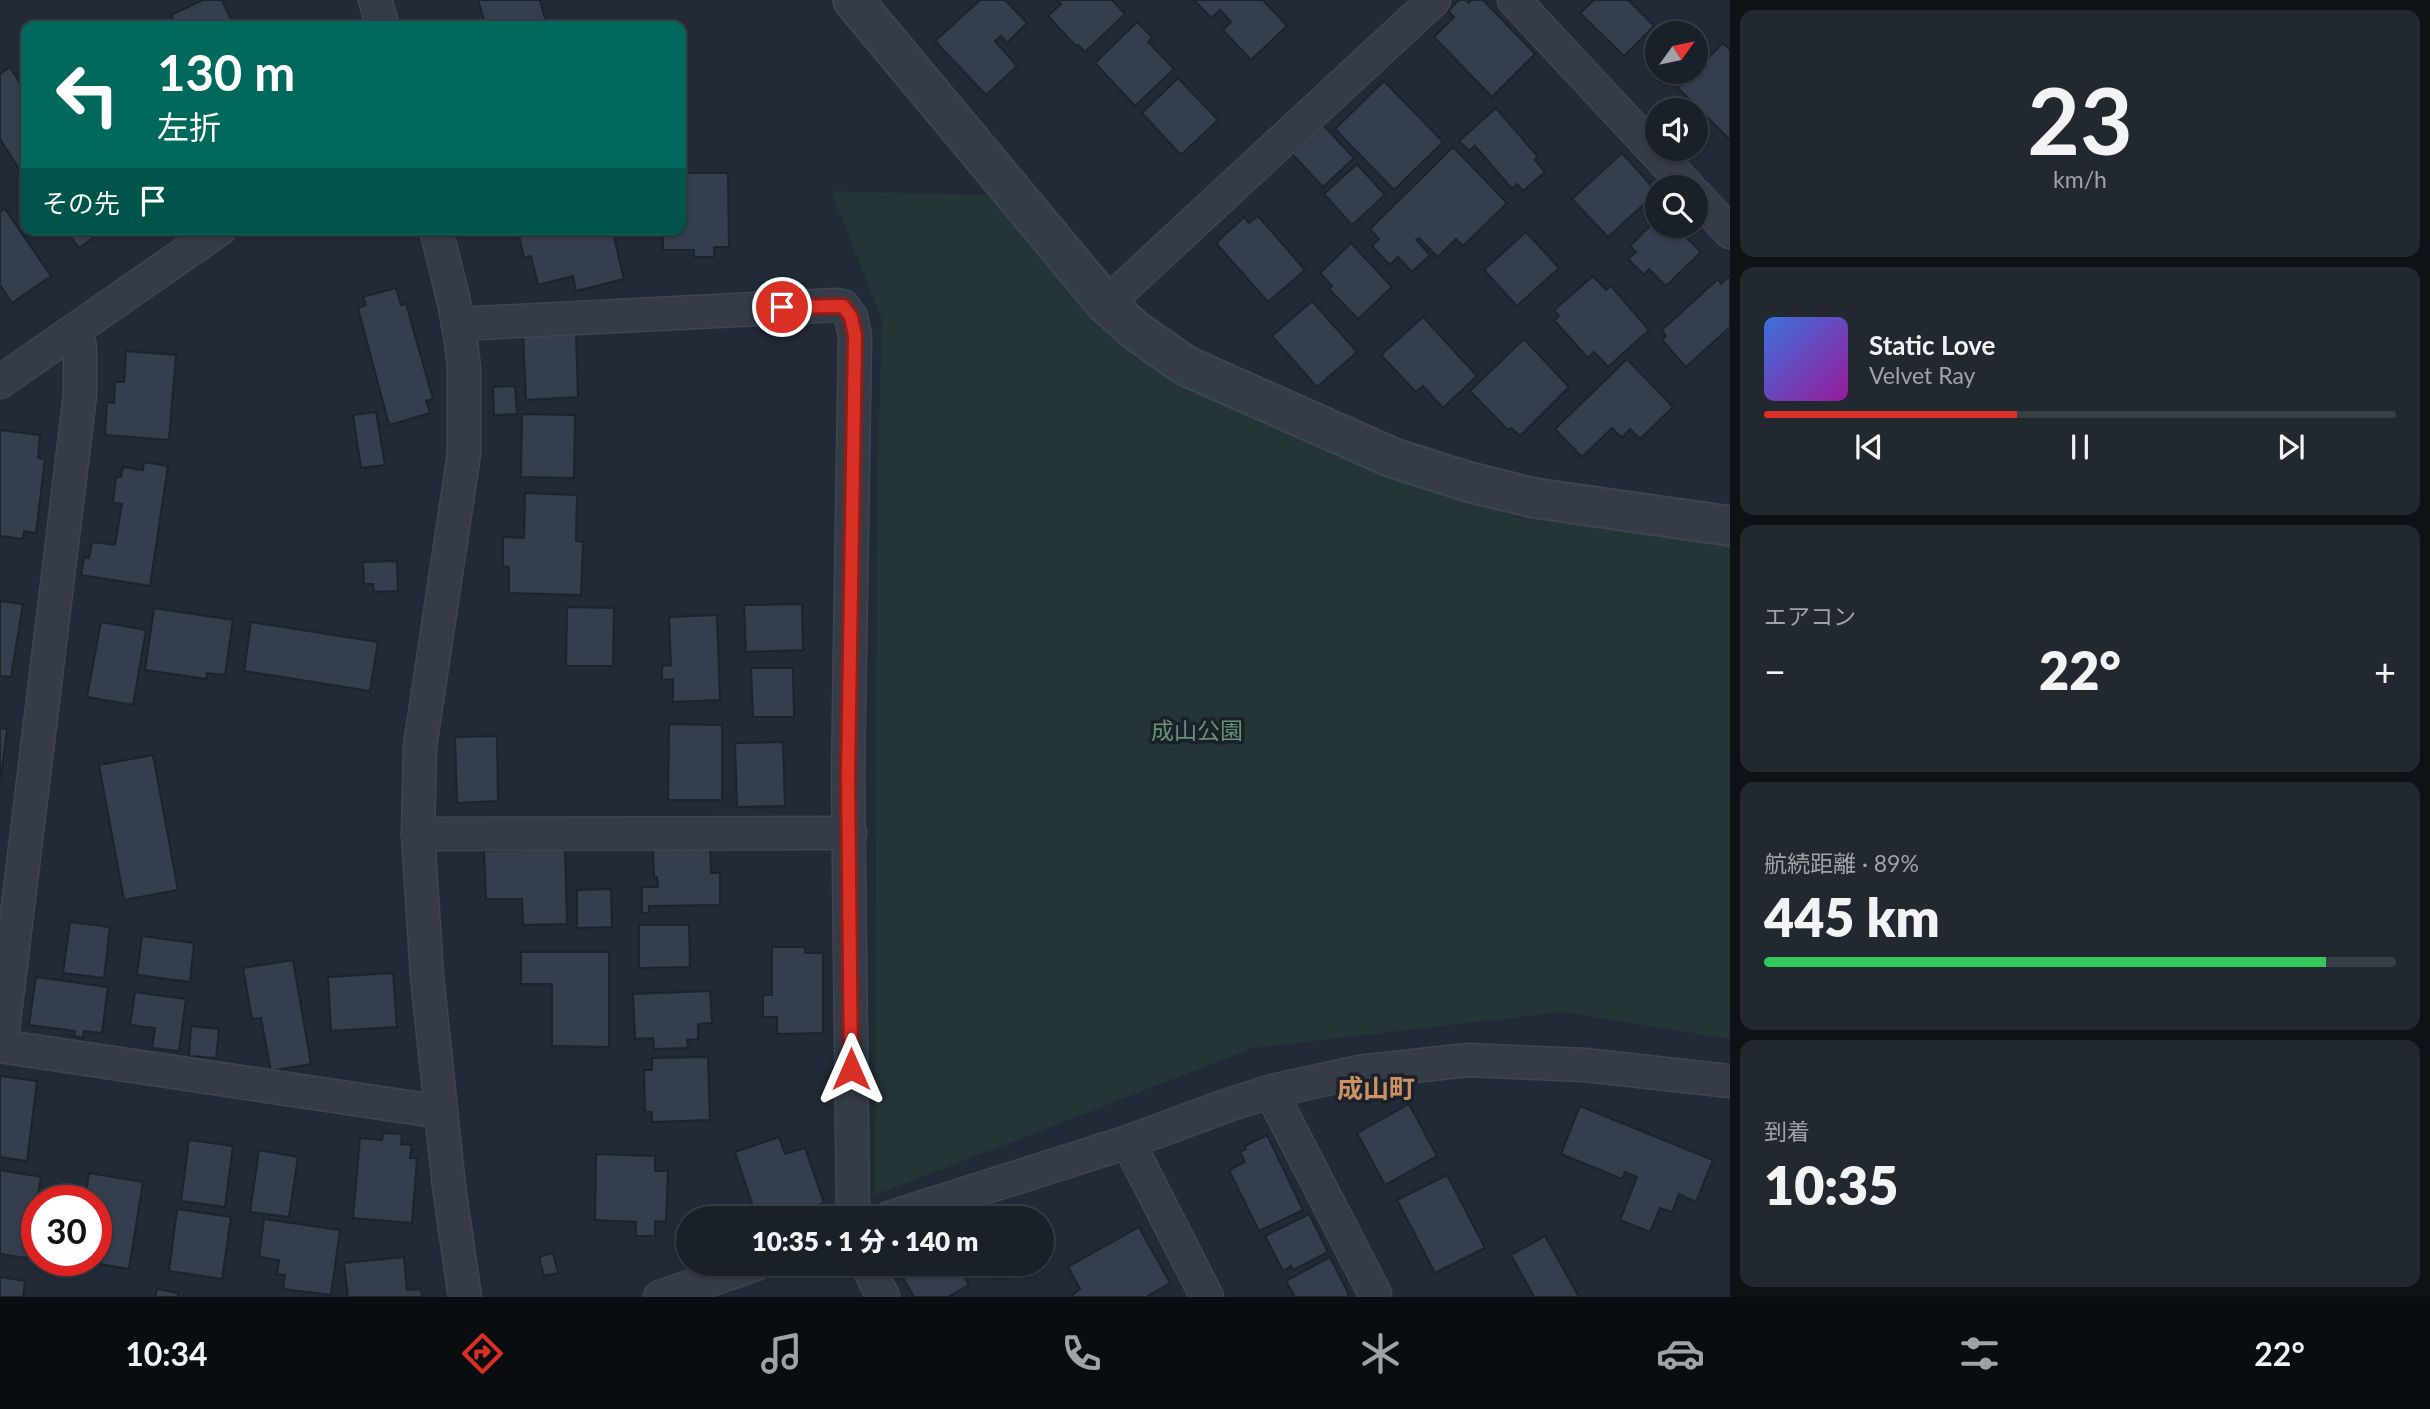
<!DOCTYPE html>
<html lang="ja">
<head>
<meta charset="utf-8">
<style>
  :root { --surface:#192028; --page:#222830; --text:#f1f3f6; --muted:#9fa3a8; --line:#373e45; --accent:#d93025 }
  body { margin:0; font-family:Lato,"Noto Sans JP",sans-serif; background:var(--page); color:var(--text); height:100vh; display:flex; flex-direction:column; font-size:26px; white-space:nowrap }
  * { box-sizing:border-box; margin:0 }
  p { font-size:23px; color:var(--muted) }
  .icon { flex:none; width:38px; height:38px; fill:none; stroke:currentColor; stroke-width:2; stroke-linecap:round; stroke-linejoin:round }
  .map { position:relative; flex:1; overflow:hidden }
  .sheet { display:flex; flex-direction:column; gap:10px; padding:10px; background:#0e1216; width:700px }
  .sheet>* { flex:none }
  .guide { position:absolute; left:21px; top:21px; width:665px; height:214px; border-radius:14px; box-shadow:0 2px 5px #0004,0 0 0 2px var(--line); background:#00695c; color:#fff; overflow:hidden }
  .needle { width:46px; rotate:57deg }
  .tools { position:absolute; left:1645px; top:21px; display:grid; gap:14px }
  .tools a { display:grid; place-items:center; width:63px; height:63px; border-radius:50%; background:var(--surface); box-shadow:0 2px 5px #0004,0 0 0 2px var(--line); font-size:35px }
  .speed { position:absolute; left:21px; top:1185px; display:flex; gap:14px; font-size:35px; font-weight:700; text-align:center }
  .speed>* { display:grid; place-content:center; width:91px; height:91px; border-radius:50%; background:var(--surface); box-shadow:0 2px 5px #0004,0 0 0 2px var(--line); line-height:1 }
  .speed .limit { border:10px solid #d22; background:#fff; color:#111 }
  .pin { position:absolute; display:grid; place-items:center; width:60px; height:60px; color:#fff; margin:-30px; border:4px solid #fff; border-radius:50%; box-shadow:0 2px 7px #0007 }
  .me { position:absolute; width:77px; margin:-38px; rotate:0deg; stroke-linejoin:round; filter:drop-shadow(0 0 5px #0008) }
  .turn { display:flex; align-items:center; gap:24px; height:147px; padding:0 21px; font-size:32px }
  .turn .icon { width:91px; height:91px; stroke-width:2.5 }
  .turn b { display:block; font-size:49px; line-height:60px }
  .then { display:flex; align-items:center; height:66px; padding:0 21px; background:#0003; gap:14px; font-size:26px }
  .big { font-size:52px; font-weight:800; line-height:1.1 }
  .sheet .tile { flex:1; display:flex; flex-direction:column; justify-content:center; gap:10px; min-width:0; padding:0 24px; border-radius:14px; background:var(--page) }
  .sheet .dial { align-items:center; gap:0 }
  .dial b { font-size:91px; line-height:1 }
  .song { display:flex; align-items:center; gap:21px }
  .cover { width:84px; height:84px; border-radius:10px; background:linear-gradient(135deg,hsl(220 70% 55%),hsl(300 70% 35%)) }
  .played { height:7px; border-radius:4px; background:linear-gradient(90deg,var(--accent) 40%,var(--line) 40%) }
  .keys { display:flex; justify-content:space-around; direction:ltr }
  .heat { display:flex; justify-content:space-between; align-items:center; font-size:38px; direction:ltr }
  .charge { height:10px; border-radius:5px; background:linear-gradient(90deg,#34c759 89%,var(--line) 0) }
  .trip { position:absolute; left:676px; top:1206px; width:378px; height:70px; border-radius:35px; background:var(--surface); box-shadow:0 2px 5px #0004,0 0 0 2px var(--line); font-weight:800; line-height:70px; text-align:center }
  .dock { display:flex; height:112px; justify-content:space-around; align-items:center; background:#0a0d10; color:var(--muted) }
  .dock .icon { width:49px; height:49px }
  .dock .active { color:var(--accent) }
  .dock b { font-size:32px; color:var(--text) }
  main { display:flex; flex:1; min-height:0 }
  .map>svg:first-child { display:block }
  .green { fill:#233537 }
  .building { fill:#343e4d; stroke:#1c232d; stroke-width:2 }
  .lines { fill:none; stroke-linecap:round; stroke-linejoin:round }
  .minor-casing { stroke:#3e4550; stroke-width:35 }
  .tertiary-casing { stroke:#3e4550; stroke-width:42 }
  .minor { stroke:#353c47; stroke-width:32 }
  .tertiary { stroke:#353c47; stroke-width:38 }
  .route-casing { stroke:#8d1f18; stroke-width:18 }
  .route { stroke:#d93025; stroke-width:12 }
  .labels { text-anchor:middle; stroke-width:7; stroke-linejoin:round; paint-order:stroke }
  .park-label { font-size:23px; fill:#689273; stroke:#1a212b }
  .quarter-label { font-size:26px; font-weight:bold; fill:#cc9162; stroke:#1a212b }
</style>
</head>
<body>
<main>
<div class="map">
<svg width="1730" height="1297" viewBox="0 0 1730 1297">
  <rect width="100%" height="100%" fill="#212a36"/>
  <path class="green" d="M 831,191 L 988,195 L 1134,357 L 1517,518 L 1730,543 L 1730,1039 L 1562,1012 L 1253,1048 L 875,1195 L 877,485 L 882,320 Z"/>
  <g class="building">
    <path d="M 203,0 L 222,0 L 234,26 L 176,26 L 171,15 Z"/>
    <path d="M 478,0 L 540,0 L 547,26 L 486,26 Z"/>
    <path d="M 980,0 L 1005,0 L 1027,23 L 1007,43 L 1001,36 L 995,41 L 1017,66 L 986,95 L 935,41 Z"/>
    <path d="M 1057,0 L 1112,0 L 1125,14 L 1085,52 L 1078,45 L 1076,46 L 1048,16 L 1061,4 Z"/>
    <path d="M 1194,0 L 1263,0 L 1287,26 L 1251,60 L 1223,30 L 1231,22 L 1220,10 L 1211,18 Z"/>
    <path d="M 1459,0 L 1466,0 L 1469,3 L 1471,0 L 1483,0 L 1535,54 L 1492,97 L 1434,37 L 1454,17 L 1448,11 Z"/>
    <path d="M 1594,0 L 1628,0 L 1654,26 L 1624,56 L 1580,13 Z"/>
    <path d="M 1137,22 L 1152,37 L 1148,42 L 1174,69 L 1135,106 L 1095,63 Z"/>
    <path d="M 1723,43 L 1730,50 L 1730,140 L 1678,88 Z"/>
    <path d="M 10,67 L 26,93 L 26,180 L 0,139 L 0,74 Z"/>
    <path d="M 1178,78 L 1218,120 L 1181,155 L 1142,113 Z"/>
    <path d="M 1384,81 L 1443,142 L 1394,190 L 1335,129 Z"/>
    <path d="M 1496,108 L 1538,157 L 1535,160 L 1545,172 L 1523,191 L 1517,184 L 1512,189 L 1475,146 L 1469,151 L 1459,141 Z"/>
    <path d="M 1323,125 L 1354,158 L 1323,187 L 1292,154 Z"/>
    <path d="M 1453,147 L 1507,203 L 1463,246 L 1456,239 L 1438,257 L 1419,238 L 1416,240 L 1430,255 L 1412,272 L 1398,257 L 1390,265 L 1372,246 L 1379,239 L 1370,229 Z"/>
    <path d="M 1622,153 L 1657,192 L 1608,237 L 1572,199 Z"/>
    <path d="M 1357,164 L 1385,195 L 1352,225 L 1324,194 Z"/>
    <path d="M 681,173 L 728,173 L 729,247 L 714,247 L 714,257 L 694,257 L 694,250 L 663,250 L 663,229 L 681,229 Z"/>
    <path d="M 5,209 L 51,276 L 12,303 L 0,285 L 0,212 Z"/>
    <path d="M 1258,216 L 1305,270 L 1268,302 L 1216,243 L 1244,217 L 1249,223 Z"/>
    <path d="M 1657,219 L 1657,226 L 1675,226 L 1701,252 L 1666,286 L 1649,269 L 1644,275 L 1628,259 L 1636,252 L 1630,246 Z"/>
    <path d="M 65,229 L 105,229 L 79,248 Z"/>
    <path d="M 593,229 L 594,233 L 612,229 L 624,279 L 576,291 L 573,276 L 538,285 L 531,256 L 524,258 L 518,231 L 525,229 Z"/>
    <path d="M 1526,232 L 1559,268 L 1517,306 L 1484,270 Z"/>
    <path d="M 1351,243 L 1392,287 L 1358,319 L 1329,289 L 1332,286 L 1320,273 Z"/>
    <path d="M 1730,275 L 1730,327 L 1686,367 L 1662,340 L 1666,336 L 1662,330 L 1718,279 L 1721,284 Z"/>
    <path d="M 1593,276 L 1606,290 L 1611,286 L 1649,330 L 1608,367 L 1594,352 L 1588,358 L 1554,320 L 1559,316 L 1554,310 Z"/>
    <path d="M 396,288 L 401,305 L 406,304 L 433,399 L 426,401 L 430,413 L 389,425 L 358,308 L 366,305 L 363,297 Z"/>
    <path d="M 1312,301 L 1357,352 L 1317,387 L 1272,336 Z"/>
    <path d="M 1423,317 L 1477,376 L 1443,408 L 1423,386 L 1416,392 L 1381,355 Z"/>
    <path d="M 576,331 L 578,397 L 526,400 L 523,334 Z"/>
    <path d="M 1524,339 L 1569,387 L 1520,436 L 1511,428 L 1508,430 L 1470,391 Z"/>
    <path d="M 126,351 L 176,355 L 169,440 L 105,435 L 107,402 L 114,403 L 115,382 L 124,382 Z"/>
    <path d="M 1627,359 L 1673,407 L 1640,439 L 1630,429 L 1622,438 L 1612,428 L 1582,457 L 1555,429 Z"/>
    <path d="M 515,386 L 517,414 L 494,415 L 493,387 Z"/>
    <path d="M 376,412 L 385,465 L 361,468 L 353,415 Z"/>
    <path d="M 522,414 L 575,415 L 574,478 L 521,477 Z"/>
    <path d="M 0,430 L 40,435 L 38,458 L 45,459 L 36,533 L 24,531 L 23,539 L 0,536 Z"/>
    <path d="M 144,462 L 168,466 L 150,586 L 81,575 L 84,557 L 89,558 L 92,542 L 115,545 L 122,504 L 113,503 L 116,477 L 121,477 L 123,467 L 143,470 Z"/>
    <path d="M 525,493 L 577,495 L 576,541 L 583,542 L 581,595 L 509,593 L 509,567 L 503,566 L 503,537 L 524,538 Z"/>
    <path d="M 397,561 L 398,591 L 374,592 L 373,584 L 364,584 L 363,562 Z"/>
    <path d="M 0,601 L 23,604 L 11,677 L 0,676 Z"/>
    <path d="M 802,604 L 803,650 L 746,652 L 744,605 Z"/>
    <path d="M 567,607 L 614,608 L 613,666 L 566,666 Z"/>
    <path d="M 154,608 L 233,620 L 225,675 L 207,673 L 206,679 L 145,670 Z"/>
    <path d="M 717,615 L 720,700 L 673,702 L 673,679 L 662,680 L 662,666 L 671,665 L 669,617 Z"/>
    <path d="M 101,622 L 146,630 L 133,705 L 87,697 Z"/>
    <path d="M 251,622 L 378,642 L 370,691 L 244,671 Z"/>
    <path d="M 751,668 L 793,668 L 794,717 L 753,717 Z"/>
    <path d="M 669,724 L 722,725 L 722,800 L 668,800 Z"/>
    <path d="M 0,728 L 7,729 L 1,777 L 0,776 Z"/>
    <path d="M 497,736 L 498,801 L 457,803 L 455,737 Z"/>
    <path d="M 783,742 L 785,806 L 737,807 L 735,743 Z"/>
    <path d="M 153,755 L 178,890 L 124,900 L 99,765 Z"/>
    <path d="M 653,848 L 710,848 L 711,873 L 720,873 L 720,905 L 649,906 L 649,913 L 642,913 L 642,887 L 658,887 L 657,877 L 654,877 Z"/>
    <path d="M 565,849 L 567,924 L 523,925 L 522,899 L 486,899 L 484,851 Z"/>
    <path d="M 611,889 L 612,927 L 577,928 L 577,890 Z"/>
    <path d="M 70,922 L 110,927 L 104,978 L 63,973 Z"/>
    <path d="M 639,925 L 689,925 L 690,967 L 639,968 Z"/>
    <path d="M 142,936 L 194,943 L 190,982 L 137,975 Z"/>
    <path d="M 772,947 L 805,947 L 805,953 L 823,953 L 823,1033 L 777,1034 L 777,1017 L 763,1017 L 763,995 L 772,995 Z"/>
    <path d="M 521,952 L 609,952 L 609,1047 L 552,1046 L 552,984 L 521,984 Z"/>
    <path d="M 293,960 L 311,1064 L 271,1071 L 261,1018 L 252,1019 L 243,968 Z"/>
    <path d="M 393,973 L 397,1027 L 331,1031 L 328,977 Z"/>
    <path d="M 36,977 L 108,987 L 102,1033 L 84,1031 L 83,1038 L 74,1036 L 75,1031 L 29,1025 Z"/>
    <path d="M 710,991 L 712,1023 L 698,1024 L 698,1039 L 687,1040 L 688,1048 L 654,1049 L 653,1038 L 635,1039 L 633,994 Z"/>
    <path d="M 135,992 L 186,999 L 179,1051 L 152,1048 L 155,1028 L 130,1025 Z"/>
    <path d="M 191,1026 L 219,1029 L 216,1058 L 189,1056 Z"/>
    <path d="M 708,1057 L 710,1120 L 652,1122 L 652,1112 L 645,1112 L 644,1070 L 652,1070 L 652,1058 Z"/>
    <path d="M 0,1076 L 37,1081 L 27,1161 L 0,1157 Z"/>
    <path d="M 1409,1104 L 1437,1156 L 1385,1185 L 1357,1133 Z"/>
    <path d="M 1580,1106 L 1713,1160 L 1696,1202 L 1679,1194 L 1672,1212 L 1660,1208 L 1650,1232 L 1620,1220 L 1637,1177 L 1625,1172 L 1622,1179 L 1561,1154 Z"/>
    <path d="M 383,1133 L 402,1134 L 401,1144 L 412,1145 L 410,1158 L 417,1158 L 412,1223 L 353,1218 L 360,1138 L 382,1140 Z"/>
    <path d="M 1267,1135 L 1303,1210 L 1259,1231 L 1229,1170 L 1245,1162 L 1240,1152 L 1246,1149 L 1245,1146 Z"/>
    <path d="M 779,1137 L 785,1154 L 805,1148 L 824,1203 L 804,1210 L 807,1215 L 799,1218 L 757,1218 L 735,1152 Z"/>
    <path d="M 189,1140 L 233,1146 L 225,1207 L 181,1201 Z"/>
    <path d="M 259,1150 L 298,1157 L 289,1217 L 250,1212 Z"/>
    <path d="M 596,1154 L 655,1156 L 655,1171 L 668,1171 L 666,1222 L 655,1221 L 655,1236 L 636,1236 L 636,1222 L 595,1220 Z"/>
    <path d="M 0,1170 L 41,1177 L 27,1258 L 0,1254 Z"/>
    <path d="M 89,1173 L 143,1182 L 129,1269 L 77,1260 L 96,1260 L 96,1200 L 85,1200 Z"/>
    <path d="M 1447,1175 L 1485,1248 L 1435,1273 L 1397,1200 Z"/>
    <path d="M 177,1209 L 231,1217 L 222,1279 L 169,1271 Z"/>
    <path d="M 1309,1214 L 1328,1252 L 1293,1270 L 1291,1266 L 1283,1271 L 1265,1236 Z"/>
    <path d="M 264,1219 L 340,1230 L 331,1295 L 283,1289 L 285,1275 L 277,1274 L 279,1260 L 259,1257 Z"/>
    <path d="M 1139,1227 L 1170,1283 L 1146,1297 L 1070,1297 L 1080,1289 L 1068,1267 Z"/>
    <path d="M 1545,1236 L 1579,1297 L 1534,1297 L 1511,1255 Z"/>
    <path d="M 553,1253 L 558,1273 L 544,1276 L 539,1257 Z"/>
    <path d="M 404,1257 L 407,1290 L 421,1289 L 422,1297 L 348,1297 L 344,1263 Z"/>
    <path d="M 1330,1257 L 1349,1295 L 1346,1297 L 1295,1297 L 1286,1281 Z"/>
    <path d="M 895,1264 L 957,1264 L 969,1285 L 948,1297 L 914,1297 Z"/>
    <path d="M 991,1264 L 1030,1264 L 1000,1280 Z"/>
    <path d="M 0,1277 L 25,1281 L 23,1297 L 0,1297 Z"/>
    <path d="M 157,1289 L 178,1293 L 178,1297 L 155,1297 Z"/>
  </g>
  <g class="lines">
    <g class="minor-casing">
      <g id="minor">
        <path d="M 375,0 L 383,26"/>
        <path d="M 1514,0 L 1688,187"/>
        <path d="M 1696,195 L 1730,232"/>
        <path d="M 436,229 L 454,302 L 461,341 L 464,368 L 464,454 L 420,746 L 418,834 L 427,976 L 449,1187 L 465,1297"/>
        <path d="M 1106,304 L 1434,0"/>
        <path d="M 458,324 L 836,305 L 843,306 L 851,317 L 855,336 L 848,776 L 853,1218"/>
        <path d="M 0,382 L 220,229"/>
        <path d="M 418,834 L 850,833"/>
        <path d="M 0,1046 L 441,1112"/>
        <path d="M 1,1046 L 80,395 L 80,348 L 76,330"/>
        <path d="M 1271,1092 L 1375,1294"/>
        <path d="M 1128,1142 L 1207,1297"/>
        <path d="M 889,1218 L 1128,1142 L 1231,1104 L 1276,1090 L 1359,1072 L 1468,1060 L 1585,1065 L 1730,1081"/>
        <path d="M 867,1264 L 883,1297"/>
        <path d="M 660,1297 L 756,1264"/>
      </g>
    </g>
    <g class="tertiary-casing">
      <path id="tertiary" d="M 853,0 L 1106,304 L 1136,331 L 1186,366 L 1393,458 L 1469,482 L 1534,498 L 1730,526"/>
    </g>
    <use href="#minor" class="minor"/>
    <use href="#tertiary" class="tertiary"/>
  </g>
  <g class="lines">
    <g class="route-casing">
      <path id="route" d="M 782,307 L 843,306 L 851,317 L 855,336 L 848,776 L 851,1069"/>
    </g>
    <use href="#route" class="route"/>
  </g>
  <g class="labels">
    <g class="park-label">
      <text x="1197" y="739">成山公園</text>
    </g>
    <g class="quarter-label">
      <text x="1376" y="1098">成山町</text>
    </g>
  </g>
</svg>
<div class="tools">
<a><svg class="needle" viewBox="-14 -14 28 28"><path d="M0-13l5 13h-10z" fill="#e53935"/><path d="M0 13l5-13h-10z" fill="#9fa3a8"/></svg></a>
<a><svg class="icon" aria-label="sound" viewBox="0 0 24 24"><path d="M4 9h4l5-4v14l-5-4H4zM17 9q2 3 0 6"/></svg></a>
<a><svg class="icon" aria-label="search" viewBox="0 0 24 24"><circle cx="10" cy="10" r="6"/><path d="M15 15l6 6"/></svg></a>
</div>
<div class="speed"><div class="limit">30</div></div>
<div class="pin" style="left:782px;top:307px;background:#d93025"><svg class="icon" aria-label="arrive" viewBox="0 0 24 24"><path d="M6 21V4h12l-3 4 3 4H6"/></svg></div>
<svg class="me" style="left:851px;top:1069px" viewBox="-20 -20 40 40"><path d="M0-17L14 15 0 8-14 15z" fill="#d93025" stroke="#fff" stroke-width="4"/></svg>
<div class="trip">10:35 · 1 分 · 140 m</div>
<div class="guide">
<div class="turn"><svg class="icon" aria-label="left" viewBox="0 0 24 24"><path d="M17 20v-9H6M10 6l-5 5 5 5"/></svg><div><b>130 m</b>左折</div></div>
<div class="then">その先<svg class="icon" aria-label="arrive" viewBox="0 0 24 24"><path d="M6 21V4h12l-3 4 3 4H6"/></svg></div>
</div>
</div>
<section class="sheet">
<div class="tile dial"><b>23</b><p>km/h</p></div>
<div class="tile">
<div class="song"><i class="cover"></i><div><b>Static Love</b><p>Velvet Ray</p></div></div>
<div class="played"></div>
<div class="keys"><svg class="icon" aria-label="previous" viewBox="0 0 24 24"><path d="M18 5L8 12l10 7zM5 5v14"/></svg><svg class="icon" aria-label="pause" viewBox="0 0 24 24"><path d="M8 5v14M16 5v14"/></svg><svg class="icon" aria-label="next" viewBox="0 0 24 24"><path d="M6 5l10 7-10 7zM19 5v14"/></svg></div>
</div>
<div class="tile"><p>エアコン</p>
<div class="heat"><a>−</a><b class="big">22°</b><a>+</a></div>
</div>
<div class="tile"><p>航続距離 · 89%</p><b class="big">445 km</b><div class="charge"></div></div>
<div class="tile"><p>到着</p><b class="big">10:35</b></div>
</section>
</main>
<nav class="dock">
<b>10:34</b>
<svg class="icon active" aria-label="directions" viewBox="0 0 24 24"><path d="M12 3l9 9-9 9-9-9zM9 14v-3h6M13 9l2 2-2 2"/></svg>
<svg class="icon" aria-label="music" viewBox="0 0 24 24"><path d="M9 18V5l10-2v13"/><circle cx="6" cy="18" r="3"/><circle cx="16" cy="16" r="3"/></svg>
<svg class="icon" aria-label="phone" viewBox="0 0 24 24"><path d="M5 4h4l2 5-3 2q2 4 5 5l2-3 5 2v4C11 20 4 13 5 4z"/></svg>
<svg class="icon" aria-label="climate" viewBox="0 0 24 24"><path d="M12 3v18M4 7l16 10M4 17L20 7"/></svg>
<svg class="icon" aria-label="car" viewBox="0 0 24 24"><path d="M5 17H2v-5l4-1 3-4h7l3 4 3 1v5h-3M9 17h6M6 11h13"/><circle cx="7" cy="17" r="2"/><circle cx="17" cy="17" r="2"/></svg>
<svg class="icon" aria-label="filters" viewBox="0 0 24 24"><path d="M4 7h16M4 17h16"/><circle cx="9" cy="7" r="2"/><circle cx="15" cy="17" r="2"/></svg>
<b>22°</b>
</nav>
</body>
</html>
